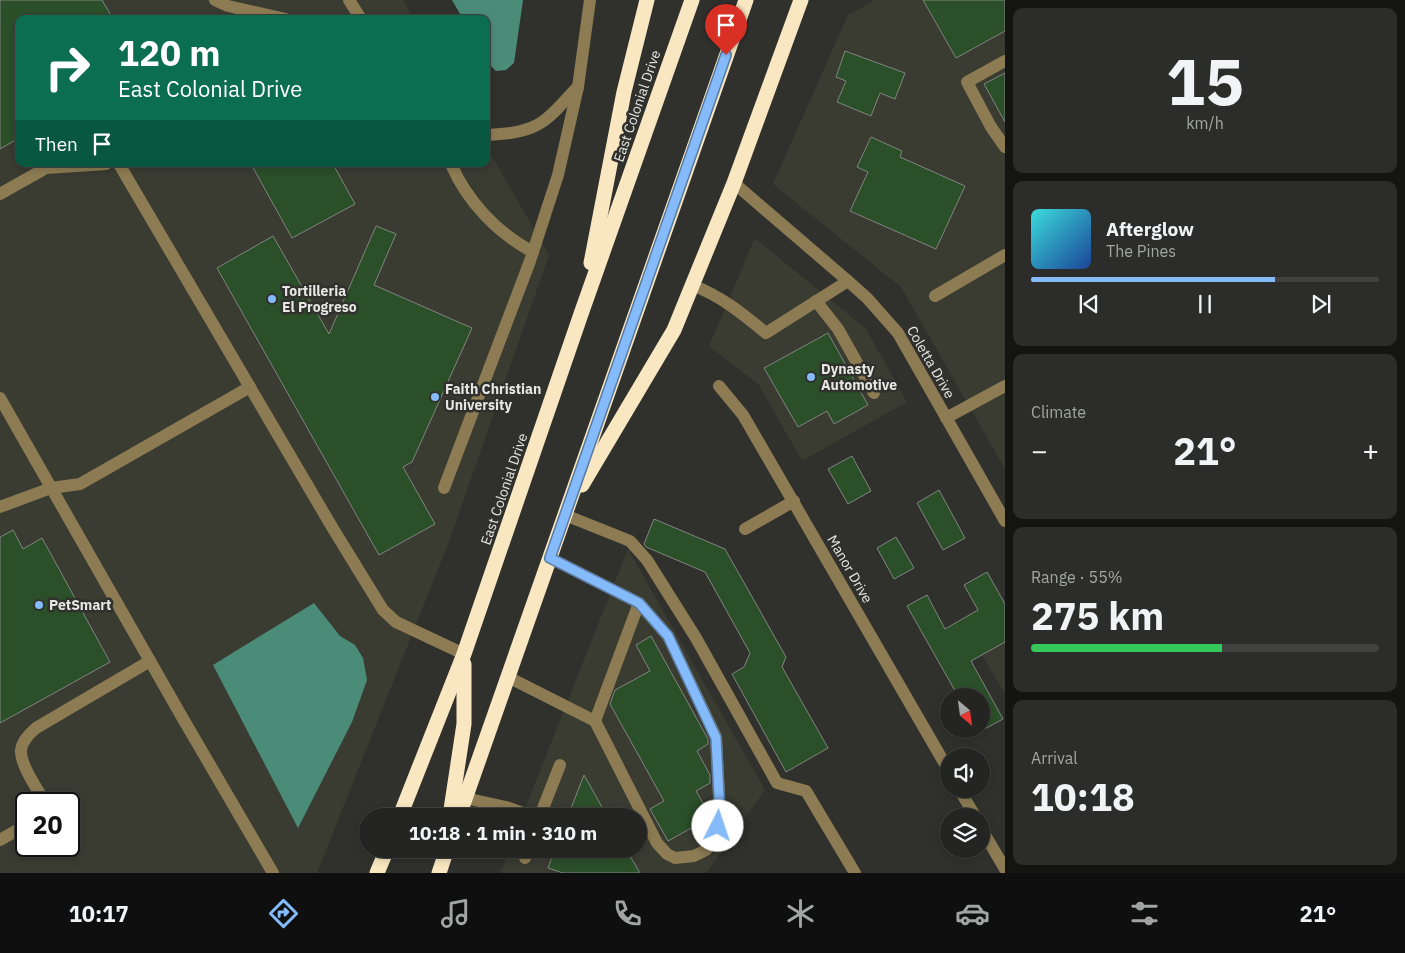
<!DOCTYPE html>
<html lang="en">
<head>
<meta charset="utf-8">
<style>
  :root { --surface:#242522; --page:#2c2d2a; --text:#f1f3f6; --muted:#a3a5a5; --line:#414240; --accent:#86bbfb }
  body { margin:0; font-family:"IBM Plex Sans",sans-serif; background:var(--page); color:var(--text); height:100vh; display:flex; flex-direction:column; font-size:19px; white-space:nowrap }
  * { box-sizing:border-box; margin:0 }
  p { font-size:16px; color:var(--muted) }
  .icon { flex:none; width:28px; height:28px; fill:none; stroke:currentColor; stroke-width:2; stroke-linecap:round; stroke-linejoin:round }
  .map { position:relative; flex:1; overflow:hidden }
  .drawer { display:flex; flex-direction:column; gap:8px; padding:8px; background:#141413; width:400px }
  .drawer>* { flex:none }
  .hud { position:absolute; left:15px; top:15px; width:475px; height:152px; border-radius:10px; box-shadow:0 2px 8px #0003,0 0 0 1px var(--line); background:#0b6e4f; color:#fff; overflow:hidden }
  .needle { width:32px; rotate:151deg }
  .controls { position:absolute; left:940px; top:688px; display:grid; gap:10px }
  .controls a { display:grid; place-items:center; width:50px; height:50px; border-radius:50%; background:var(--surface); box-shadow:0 2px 8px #0003,0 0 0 1px var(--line); font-size:25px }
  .speed { position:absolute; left:15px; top:792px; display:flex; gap:10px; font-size:25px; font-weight:700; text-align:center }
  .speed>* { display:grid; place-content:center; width:65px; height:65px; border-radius:50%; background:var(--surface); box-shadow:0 2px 8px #0003,0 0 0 1px var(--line); line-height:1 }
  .speed .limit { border:2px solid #111; border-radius:8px; background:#fff; color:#111 }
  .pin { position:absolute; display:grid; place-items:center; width:42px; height:42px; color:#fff; margin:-51px -21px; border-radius:50% 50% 50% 0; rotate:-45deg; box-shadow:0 0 5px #0007 }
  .pin .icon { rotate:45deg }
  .me { position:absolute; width:55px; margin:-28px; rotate:4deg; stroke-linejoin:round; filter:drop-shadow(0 0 4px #0008) }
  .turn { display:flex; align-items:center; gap:18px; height:105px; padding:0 20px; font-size:22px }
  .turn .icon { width:65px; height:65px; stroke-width:2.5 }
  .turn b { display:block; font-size:35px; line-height:42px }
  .then { display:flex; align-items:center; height:48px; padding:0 20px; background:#0003; gap:10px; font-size:19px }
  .big { font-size:38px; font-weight:800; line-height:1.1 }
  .drawer .widget { flex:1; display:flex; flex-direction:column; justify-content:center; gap:8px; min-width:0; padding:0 18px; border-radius:10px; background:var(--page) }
  .drawer .dial { align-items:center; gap:0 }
  .dial b { font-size:65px; line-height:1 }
  .song { display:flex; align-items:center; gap:15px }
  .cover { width:60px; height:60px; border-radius:8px; background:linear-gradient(135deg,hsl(180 70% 55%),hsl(220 70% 35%)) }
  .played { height:5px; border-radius:2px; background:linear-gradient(90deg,var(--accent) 70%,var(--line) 70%) }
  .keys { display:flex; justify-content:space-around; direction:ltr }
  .heat { display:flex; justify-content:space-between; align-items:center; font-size:28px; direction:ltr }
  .charge { height:8px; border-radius:4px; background:linear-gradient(90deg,#34c759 55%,var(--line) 0) }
  .trip { position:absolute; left:359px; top:808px; width:288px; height:50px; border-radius:25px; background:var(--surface); box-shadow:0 2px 8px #0003,0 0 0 1px var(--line); font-weight:800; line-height:50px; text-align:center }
  .tabs { display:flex; height:80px; justify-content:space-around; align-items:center; background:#0e0f0e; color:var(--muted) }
  .tabs .icon { width:35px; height:35px }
  .tabs .active { color:var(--accent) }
  .tabs b { font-size:22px; color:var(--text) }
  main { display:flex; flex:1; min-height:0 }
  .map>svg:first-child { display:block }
  .built { fill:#3a3b31; fill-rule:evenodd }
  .water { fill:#4b8c78 }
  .building { fill:#2b4f29; stroke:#818581 }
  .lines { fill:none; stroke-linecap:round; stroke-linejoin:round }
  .minor { stroke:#8d7c53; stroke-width:12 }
  .highway { stroke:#f8e7c0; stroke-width:15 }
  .route-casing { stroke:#577aa3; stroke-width:12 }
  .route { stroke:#86bbfb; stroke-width:9 }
  .poi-dot { fill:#86bbfb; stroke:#30312d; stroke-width:2 }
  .labels { text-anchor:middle; stroke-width:5; stroke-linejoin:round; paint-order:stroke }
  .street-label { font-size:14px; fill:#e6e7e4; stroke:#30312d }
  .poi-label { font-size:14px; font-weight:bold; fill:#e6e7e4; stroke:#30312d; text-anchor:start }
</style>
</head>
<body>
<main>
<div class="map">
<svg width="1005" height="873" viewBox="0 0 1005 873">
  <rect width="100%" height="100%" fill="#30312d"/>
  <g class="built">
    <path d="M 0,0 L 403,0 L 414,19 L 19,19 L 19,164 L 486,164 L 486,146 L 549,255 L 450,539 L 317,873 L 0,873 ZM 26,804 L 69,804 L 69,846 L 26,846 Z"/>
    <path d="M 875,0 L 1005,0 L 1005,469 L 901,287 L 773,184 L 848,15 Z"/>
    <path d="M 755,238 L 866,329 L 907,402 L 802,461 L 759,385 L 709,346 Z"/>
    <path d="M 628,549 L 765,790 L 706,873 L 500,873 L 510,849 L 638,849 L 638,816 L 522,816 Z"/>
    <path d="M 1005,642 L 1005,694 L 982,655 Z"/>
  </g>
  <g class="water">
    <path d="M 452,0 L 523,0 L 514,63 L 506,70 L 496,71 L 486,61 L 486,19 L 463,19 Z"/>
    <path d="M 314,603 L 340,636 L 355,645 L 363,658 L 367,680 L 352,722 L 298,828 L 213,665 Z"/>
  </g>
  <g class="building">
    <path d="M 0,0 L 102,0 L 113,19 L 19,19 L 19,138 L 0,149 Z"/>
    <path d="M 923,0 L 1005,0 L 1005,31 L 956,58 Z"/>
    <path d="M 845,51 L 905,73 L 895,99 L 880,93 L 871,116 L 837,102 L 846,81 L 836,77 Z"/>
    <path d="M 1005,73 L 1005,122 L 984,84 Z"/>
    <path d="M 871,137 L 902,151 L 900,157 L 965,186 L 936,249 L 850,211 L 868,172 L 857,167 Z"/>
    <path d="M 251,164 L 333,164 L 355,204 L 292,238 Z"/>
    <path d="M 376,226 L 396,234 L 374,285 L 472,328 L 412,462 L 403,467 L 435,524 L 379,555 L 217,268 L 273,236 L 329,334 Z"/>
    <path d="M 828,333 L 868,405 L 834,424 L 827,411 L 798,427 L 764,368 Z"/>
    <path d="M 852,456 L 871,491 L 848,504 L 828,469 Z"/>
    <path d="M 939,490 L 965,538 L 943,550 L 917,503 Z"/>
    <path d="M 654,519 L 725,549 L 786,657 L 782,667 L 828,748 L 786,772 L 732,674 L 744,667 L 750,653 L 705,572 L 646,547 L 644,544 Z"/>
    <path d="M 13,530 L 23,549 L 42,538 L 110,662 L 0,723 L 0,537 Z"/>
    <path d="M 896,537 L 914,568 L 894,579 L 877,548 Z"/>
    <path d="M 987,572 L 1005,604 L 1005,642 L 971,661 L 1003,719 L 981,731 L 981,696 L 958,696 L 907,606 L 927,595 L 945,629 L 978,610 L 964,585 Z"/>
    <path d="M 651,636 L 708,739 L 708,744 L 697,751 L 710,775 L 710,783 L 696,791 L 711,817 L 668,841 L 650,809 L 664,801 L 610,704 L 615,690 L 650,671 L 636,645 Z"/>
    <path d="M 584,775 L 607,816 L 568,816 Z"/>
    <path d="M 555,849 L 626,849 L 640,873 L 563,873 L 548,868 Z"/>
  </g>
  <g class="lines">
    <g class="minor">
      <path d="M 215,0 L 228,6 L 286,19"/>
      <path d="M 349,0 L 361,19"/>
      <path d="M 1005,61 L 967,82 L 991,127 L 1005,147"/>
      <path d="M 486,135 C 503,134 522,133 537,125 C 553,117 565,99 578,87"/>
      <path d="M 119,164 L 332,527 L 383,610 L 396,622 L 464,654"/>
      <path d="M 451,164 C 467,201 497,233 533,252"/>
      <path d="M 734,183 L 848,281 L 867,298 L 898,333 L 1005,521"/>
      <path d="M 0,194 L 46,168 L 106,164"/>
      <path d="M 692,285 C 721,296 743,314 766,333 L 848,281"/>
      <path d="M 935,296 L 1005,255"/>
      <path d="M 816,301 L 838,329 L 874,393"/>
      <path d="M 719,386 L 743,415 L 949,771"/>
      <path d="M 0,398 L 182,717 L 273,873"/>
      <path d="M 946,418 L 1005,386"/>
      <path d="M 444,488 L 530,261 L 558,175 L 578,87 L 590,0"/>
      <path d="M 0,507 L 51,488 L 80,484 L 250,387"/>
      <path d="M 565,515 L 630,541 L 647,560 L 696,638 L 777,783 L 806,791 L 855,873"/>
      <path d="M 745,529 L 794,501"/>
      <path d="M 508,677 L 595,721 L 657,843 L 667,854 L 675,858 L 694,856 L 706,850 L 715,837 L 720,815 L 716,737 L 668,636 L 639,603 L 550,558"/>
      <path d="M 595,721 L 639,603"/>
      <path d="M 959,789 L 975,816"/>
      <path d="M 465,798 L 506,807 L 531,816"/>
      <path d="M 46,804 C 38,790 20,765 21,750 C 22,741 29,734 36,728 L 150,661"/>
      <path d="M 540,816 L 560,765"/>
      <path d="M 981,828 L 1005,869"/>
      <path d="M 0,840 L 26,825"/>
      <path d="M 525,858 L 528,849"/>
    </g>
    <g class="highway">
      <path d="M 591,263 L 624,92 L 647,0"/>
      <path d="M 582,485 L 674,330 L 734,183 L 801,0"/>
      <path d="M 400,816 L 464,654 L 581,314 L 692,0"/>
      <path d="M 450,816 L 464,724 L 464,664"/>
      <path d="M 459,816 L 746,0"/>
      <path d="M 377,873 L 387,849"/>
      <path d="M 439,873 L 447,849"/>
    </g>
  </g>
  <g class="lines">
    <g class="route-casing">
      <path id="route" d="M 718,826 L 720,815 L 716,738 L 668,636 L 639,603 L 550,558 L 726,55"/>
    </g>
    <use href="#route" class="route"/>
  </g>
  <g class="poi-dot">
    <circle cx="272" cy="299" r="5"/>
    <circle cx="811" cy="377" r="5"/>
    <circle cx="435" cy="397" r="5"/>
    <circle cx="39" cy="605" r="5"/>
  </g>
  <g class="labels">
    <g class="street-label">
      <text transform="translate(637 106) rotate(-71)" y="5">East Colonial Drive</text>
      <text transform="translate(931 362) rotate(60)" y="5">Coletta Drive</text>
      <text transform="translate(504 489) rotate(-71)" y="5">East Colonial Drive</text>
      <text transform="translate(850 569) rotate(60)" y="5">Manor Drive</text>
    </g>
    <g class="poi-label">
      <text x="282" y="296">Tortilleria<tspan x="282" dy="16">El Progreso</tspan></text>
      <text x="821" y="374">Dynasty<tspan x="821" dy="16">Automotive</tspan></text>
      <text x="445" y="394">Faith Christian<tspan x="445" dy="16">University</tspan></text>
      <text x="49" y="610">PetSmart</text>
    </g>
  </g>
</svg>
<div class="controls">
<a><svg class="needle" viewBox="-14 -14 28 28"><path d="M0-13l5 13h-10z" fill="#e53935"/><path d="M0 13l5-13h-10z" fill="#a3a5a5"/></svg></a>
<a><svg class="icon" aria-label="sound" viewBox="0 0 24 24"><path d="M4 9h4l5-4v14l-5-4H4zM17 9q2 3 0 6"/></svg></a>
<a><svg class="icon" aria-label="layers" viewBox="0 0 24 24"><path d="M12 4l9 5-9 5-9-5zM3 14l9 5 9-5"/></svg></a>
</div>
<div class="speed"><div class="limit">20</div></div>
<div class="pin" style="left:726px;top:55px;background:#d93025"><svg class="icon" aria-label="arrive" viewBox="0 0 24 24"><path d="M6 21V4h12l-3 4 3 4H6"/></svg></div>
<svg class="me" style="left:718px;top:826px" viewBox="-20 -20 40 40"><circle r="19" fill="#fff"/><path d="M0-13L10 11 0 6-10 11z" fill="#86bbfb"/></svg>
<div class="trip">10:18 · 1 min · 310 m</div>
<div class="hud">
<div class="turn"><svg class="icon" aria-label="right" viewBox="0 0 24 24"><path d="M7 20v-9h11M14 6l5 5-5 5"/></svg><div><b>120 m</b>East Colonial Drive</div></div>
<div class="then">Then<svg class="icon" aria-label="arrive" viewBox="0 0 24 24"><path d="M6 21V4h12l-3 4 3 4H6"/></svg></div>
</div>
</div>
<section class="drawer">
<div class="widget dial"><b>15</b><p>km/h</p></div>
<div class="widget">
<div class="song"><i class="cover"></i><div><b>Afterglow</b><p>The Pines</p></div></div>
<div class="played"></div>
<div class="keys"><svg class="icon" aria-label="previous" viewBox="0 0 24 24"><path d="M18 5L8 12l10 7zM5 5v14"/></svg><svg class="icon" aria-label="pause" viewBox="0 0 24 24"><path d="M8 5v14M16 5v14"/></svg><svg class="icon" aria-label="next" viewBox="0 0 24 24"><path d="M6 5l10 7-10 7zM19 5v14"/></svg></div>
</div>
<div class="widget"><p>Climate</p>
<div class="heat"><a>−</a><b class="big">21°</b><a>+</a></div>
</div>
<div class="widget"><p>Range · 55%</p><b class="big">275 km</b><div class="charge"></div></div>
<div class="widget"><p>Arrival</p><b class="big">10:18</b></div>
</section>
</main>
<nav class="tabs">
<b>10:17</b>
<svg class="icon active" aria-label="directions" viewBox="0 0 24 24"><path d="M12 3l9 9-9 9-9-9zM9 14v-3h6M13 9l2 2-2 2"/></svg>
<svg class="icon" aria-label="music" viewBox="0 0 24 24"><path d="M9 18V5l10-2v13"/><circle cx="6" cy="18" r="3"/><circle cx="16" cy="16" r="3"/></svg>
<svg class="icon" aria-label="phone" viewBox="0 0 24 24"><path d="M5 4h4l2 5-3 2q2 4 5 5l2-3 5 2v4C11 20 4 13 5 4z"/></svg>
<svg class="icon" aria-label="climate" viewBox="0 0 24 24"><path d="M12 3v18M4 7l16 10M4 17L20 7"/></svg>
<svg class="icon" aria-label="car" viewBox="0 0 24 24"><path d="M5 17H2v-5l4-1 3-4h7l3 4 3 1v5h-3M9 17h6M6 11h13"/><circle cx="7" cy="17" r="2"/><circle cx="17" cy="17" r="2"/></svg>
<svg class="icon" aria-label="filters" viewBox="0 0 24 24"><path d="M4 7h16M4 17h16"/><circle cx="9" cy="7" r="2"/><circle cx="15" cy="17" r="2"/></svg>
<b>21°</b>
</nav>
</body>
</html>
